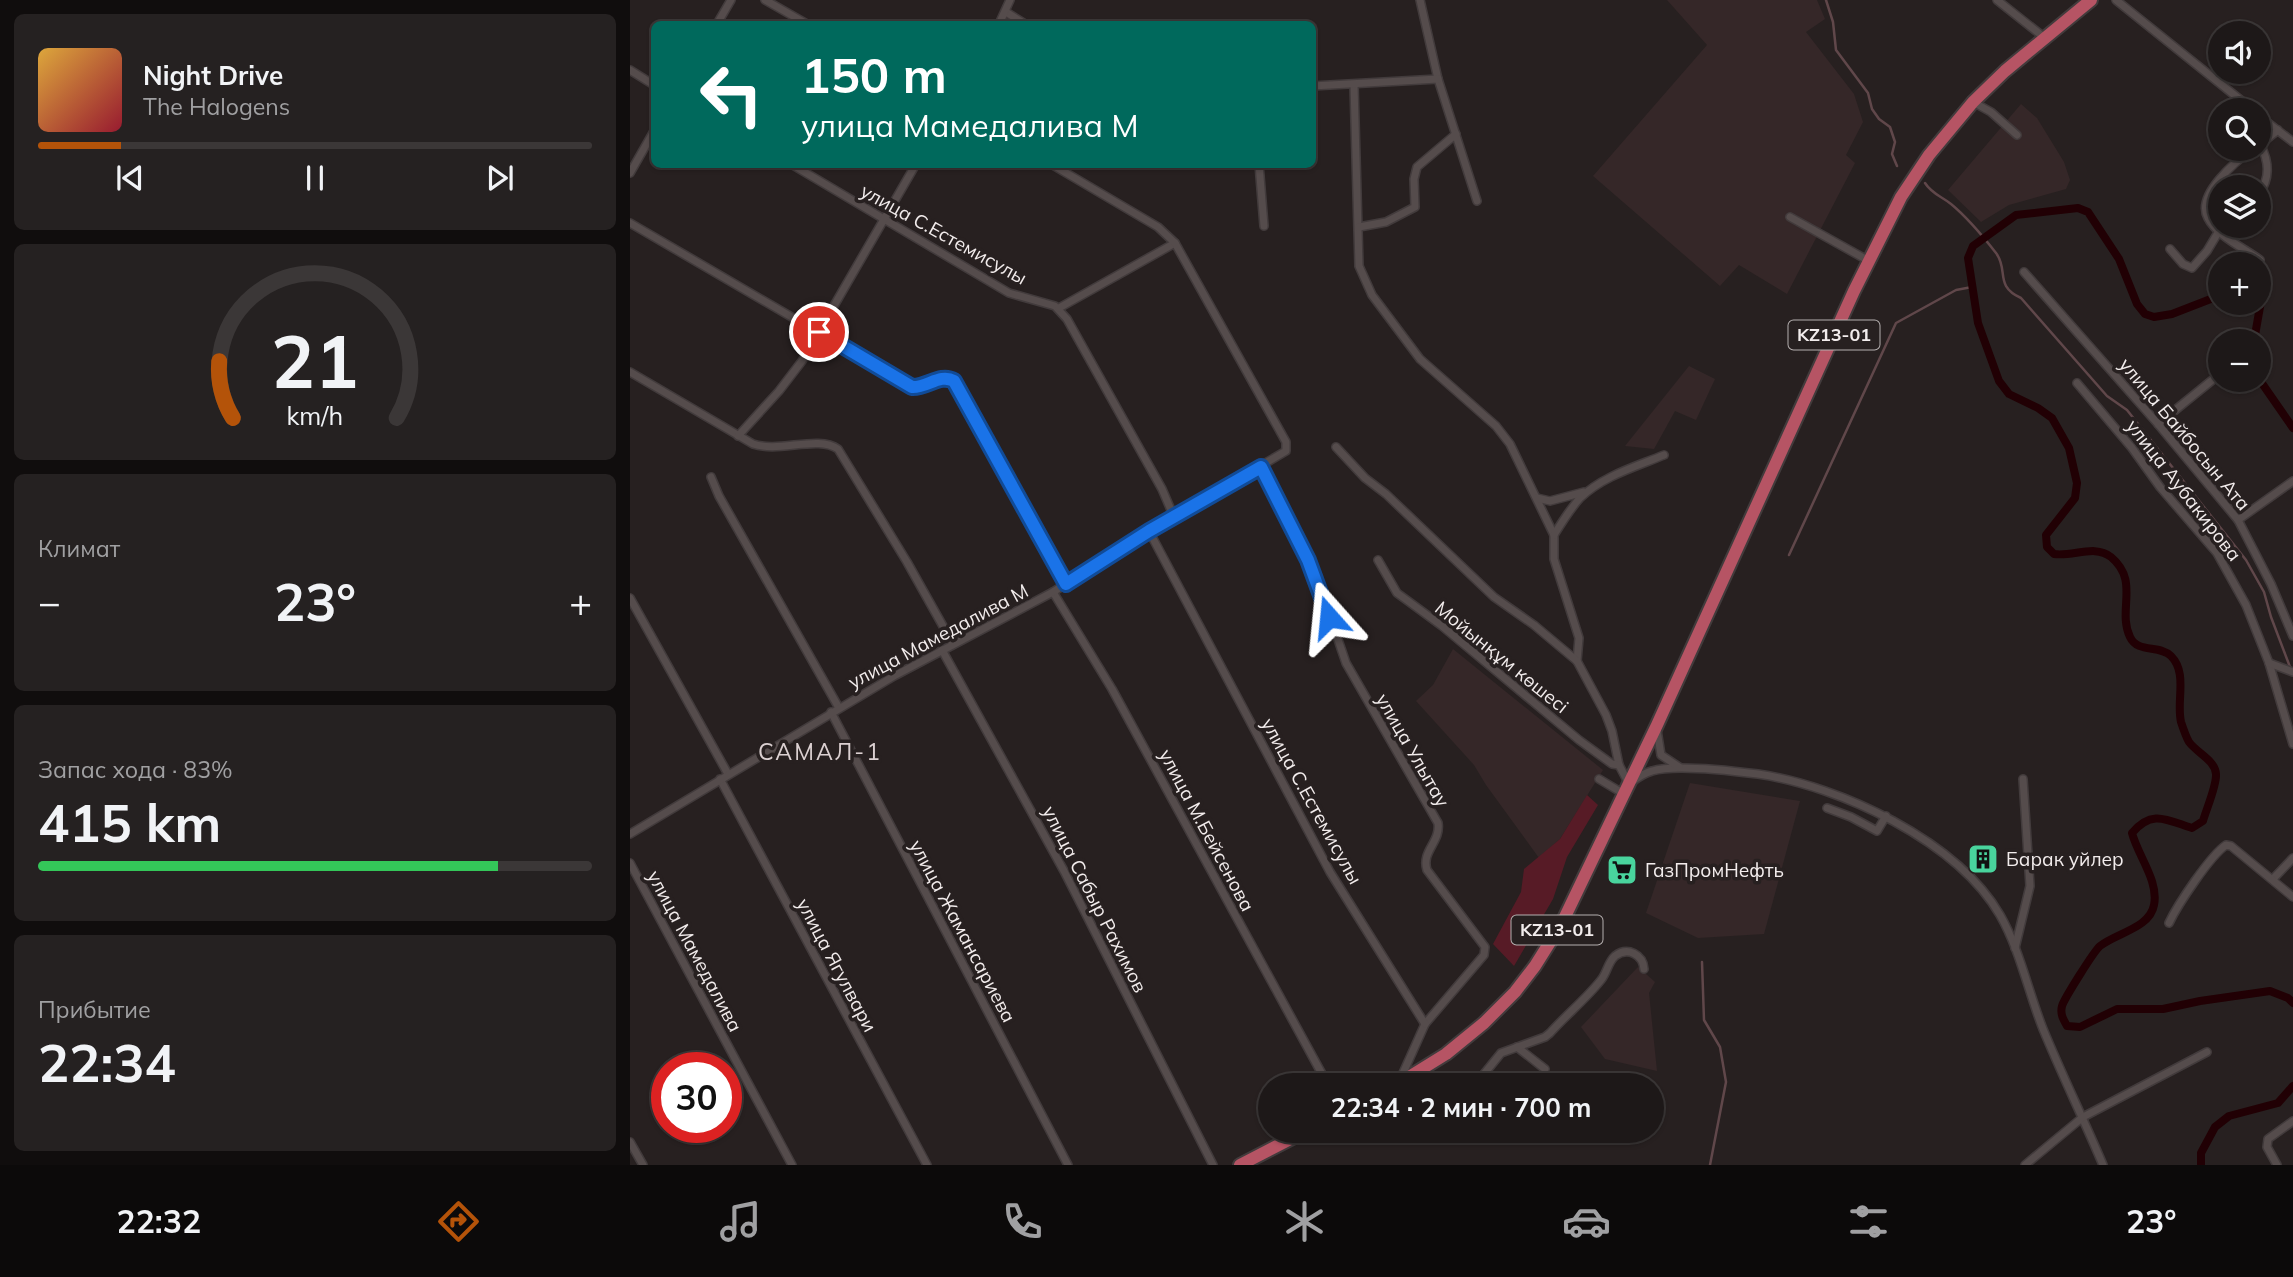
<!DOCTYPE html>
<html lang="ru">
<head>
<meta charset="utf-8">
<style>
  :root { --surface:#1d1818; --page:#252121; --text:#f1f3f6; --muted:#a0a0a2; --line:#3b3737; --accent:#b45309 }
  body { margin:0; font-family:Mulish,sans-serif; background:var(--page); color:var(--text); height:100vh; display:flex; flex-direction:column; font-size:26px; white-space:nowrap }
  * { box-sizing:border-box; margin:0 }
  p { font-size:23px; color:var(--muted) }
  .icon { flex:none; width:38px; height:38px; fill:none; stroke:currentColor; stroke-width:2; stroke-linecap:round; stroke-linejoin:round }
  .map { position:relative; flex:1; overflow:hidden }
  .drawer { display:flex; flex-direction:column; gap:14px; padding:14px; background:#100d0d; width:630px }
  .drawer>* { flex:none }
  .banner { position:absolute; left:21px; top:21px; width:665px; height:147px; border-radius:10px; box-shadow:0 2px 5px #0004,0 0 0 2px var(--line); background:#00695c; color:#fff; overflow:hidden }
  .controls { position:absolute; left:1578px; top:21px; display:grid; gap:14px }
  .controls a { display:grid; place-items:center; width:63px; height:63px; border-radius:50%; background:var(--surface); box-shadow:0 2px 5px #0004,0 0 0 2px var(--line); font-size:35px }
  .speed { position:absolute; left:21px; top:1052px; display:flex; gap:14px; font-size:35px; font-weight:700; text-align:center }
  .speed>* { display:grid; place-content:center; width:91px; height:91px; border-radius:50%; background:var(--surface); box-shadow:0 2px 5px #0004,0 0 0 2px var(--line); line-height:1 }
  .speed .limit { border:10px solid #d22; background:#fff; color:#111 }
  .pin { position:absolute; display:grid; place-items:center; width:60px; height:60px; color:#fff; margin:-30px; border:4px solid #fff; border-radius:50%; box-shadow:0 2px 7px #0007 }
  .me { position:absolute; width:77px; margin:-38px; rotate:342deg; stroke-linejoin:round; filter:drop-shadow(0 0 5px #0008) }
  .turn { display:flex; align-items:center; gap:24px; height:147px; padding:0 35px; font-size:32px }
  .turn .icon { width:91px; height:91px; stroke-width:2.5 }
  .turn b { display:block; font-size:49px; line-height:60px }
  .big { font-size:52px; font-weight:700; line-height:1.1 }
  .drawer .widget { flex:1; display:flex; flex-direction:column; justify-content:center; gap:10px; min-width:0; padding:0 24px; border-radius:10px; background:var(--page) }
  .drawer .dial { align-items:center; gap:0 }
  .dial svg { height:182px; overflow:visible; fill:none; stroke:var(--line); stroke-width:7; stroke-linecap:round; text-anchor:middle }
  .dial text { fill:var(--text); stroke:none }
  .song { display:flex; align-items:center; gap:21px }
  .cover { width:84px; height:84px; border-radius:10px; background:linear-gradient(135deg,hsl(40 70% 55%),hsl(350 70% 35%)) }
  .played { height:7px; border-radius:4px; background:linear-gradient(90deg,var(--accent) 15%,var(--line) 15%) }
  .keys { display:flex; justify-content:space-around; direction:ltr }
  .heat { display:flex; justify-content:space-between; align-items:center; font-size:38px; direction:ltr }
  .charge { height:10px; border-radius:5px; background:linear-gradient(90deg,#34c759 83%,var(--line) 0) }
  .trip { position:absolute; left:628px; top:1073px; width:406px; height:70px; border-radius:35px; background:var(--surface); box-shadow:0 2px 5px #0004,0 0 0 2px var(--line); font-weight:700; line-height:70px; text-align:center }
  .menu { display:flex; height:112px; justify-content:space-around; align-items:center; background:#0c0a0a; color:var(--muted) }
  .menu .icon { width:49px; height:49px }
  .menu .current { color:var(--accent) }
  .menu b { font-size:32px; color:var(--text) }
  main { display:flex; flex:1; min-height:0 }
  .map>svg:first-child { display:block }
  .built { fill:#352728 }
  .green { fill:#571b26 }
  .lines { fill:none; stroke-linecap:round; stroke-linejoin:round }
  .stream { stroke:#60474a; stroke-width:2.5 }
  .canal { stroke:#210004; stroke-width:8 }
  .minor-casing { stroke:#423b3c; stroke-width:10 }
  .trunk-casing { stroke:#423b3c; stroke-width:16 }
  .minor { stroke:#554c4c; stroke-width:7 }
  .trunk { stroke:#b65464; stroke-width:12 }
  .route-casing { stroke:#114b97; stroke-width:18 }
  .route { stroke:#1a73e8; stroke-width:12 }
  .labels { text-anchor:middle; stroke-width:7; stroke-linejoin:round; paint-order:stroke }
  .shield { fill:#272020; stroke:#b5afaf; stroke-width:2 }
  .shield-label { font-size:18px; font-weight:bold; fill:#f2ecec }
  .street-label { font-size:19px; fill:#f2ecec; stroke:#272020 }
  .poi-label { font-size:19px; fill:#f2ecec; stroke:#272020; text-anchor:start }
  .quarter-label { font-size:23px; letter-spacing:2px; fill:#dbd0d1; stroke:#272020 }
</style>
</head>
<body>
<main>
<section class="drawer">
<div class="widget">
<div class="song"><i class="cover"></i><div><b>Night Drive</b><p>The Halogens</p></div></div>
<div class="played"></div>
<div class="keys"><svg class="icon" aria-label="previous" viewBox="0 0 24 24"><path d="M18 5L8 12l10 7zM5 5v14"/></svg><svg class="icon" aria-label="pause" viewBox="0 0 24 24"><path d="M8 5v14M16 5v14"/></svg><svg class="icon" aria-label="next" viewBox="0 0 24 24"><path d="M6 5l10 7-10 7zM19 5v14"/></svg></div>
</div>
<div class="widget dial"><svg viewBox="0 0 100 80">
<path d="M14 69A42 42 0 1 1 86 69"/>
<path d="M14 69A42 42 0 0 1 8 44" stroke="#b45309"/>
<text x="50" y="56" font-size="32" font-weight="700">21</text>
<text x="50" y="72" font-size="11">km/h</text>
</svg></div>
<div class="widget"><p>Климат</p>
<div class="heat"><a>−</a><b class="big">23°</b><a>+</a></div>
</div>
<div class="widget"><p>Запас хода · 83%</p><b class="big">415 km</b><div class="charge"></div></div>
<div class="widget"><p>Прибытие</p><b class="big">22:34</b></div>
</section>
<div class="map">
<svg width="1663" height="1165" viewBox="0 0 1663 1165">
  <rect width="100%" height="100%" fill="#272020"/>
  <g class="built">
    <path d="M 1037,0 L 1187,0 L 1195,19 L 1176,32 L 1224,94 L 1233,122 L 1216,155 L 1225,163 L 1157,294 L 1109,265 L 1090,286 L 963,176 L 1077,45 Z"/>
    <path d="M 1391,104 L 1407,118 L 1434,162 L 1440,180 L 1436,189 L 1379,205 L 1351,222 L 1318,190 Z"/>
    <path d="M 1059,366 L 1085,379 L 1066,420 L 1045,411 L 1024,449 L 995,446 Z"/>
    <path d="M 823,649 L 973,770 L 930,839 L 909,858 L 856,785 L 844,765 L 786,701 L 803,685 Z"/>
    <path d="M 1060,783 L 1170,801 L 1134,934 L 1068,938 L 1016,913 Z"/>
    <path d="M 1008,967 L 1025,982 L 1019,993 L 1027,1071 L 975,1059 L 951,1027 Z"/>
  </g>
  <path class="green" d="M 957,795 L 968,805 L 937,857 L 923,899 L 884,966 L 863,944 L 891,892 L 894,869 L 930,839 Z"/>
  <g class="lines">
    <g class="stream">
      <path d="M 1196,0 L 1203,22 L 1206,50 L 1238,93 L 1242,109 L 1249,119 L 1260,127 L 1265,142 L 1262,154 L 1267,166"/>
      <path d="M 1295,183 C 1302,194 1311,196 1321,204 C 1338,218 1352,235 1366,253 C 1379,270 1364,286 1391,298 L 1477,396 L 1497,410 L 1616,560 L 1634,592 L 1641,617 L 1660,667"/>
      <path d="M 1159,555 L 1266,323 L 1326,290 L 1342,287"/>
      <path d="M 1072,962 L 1074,1020 L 1090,1047 L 1096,1082 L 1080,1165"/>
    </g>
    <g class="canal">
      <path d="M 1591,295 L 1542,314 L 1524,317 L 1515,314 L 1507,304 L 1489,259 L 1458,212 L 1448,208 L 1386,215 L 1343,246 L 1338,258 L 1348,323 L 1369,381 L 1379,394 L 1408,408 L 1422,418 L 1439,448 L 1447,483 L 1445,498 L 1416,535 L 1417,547 L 1424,554 C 1443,557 1465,544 1481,557 C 1510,581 1487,610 1500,637 C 1508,654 1529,644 1541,656 C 1558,673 1546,701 1551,722 C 1553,728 1556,737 1559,742 C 1567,753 1585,760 1586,774 C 1587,785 1576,810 1573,821 L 1562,828 C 1537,820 1522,809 1502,833 C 1508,856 1529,881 1524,905 C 1520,928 1486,933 1470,946 C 1464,951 1434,999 1432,1006 C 1430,1014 1433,1019 1437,1026 L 1450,1027 L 1487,1009 L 1533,1009 L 1570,1001 L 1640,991 L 1658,998 L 1663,1003"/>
      <path d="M 1624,341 L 1631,301 L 1629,297"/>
      <path d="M 1629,379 L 1663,428"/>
      <path d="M 1571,1165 L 1571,1153 L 1585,1127 L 1599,1116 L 1648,1103 L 1663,1086"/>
    </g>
    <g class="minor-casing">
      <g id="minor">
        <path d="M 135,0 L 177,24"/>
        <path d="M 790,0 L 808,79 L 847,201"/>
        <path d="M 1367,0 L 1415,38"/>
        <path d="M 1486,0 L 1623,110"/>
        <path d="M 376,12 L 395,24"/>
        <path d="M 87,24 L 101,0"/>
        <path d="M 369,24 L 380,0"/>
        <path d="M 0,70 L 24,85"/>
        <path d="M 724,85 L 729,266 L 742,295 L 790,359 L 866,426 L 880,444 L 924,535 L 924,559 L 949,638 L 947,661"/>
        <path d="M 682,86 L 808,79"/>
        <path d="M 1343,102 L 1361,112 L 1387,135"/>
        <path d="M 1629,116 L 1663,142"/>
        <path d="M 1629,145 L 1648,130"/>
        <path d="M 1623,149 C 1607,160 1565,195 1578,218 C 1587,236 1614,248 1630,260"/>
        <path d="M 161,164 L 379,293 L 425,306 L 437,319 L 532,489 L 544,517"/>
        <path d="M 629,164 L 634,226"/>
        <path d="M 0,173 L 24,131"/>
        <path d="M 1629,194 C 1641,177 1639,161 1630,144"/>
        <path d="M 1160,217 L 1239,261"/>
        <path d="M 0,223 L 282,387 C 297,388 310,374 324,381 L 436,584"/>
        <path d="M 729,227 L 756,222 L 785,207 L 784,179 L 787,167 L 826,134"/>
        <path d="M 1599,238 L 1607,226"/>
        <path d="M 1540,249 L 1553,264 L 1562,268 L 1577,251 L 1589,231"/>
        <path d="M 1394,272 L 1528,424 L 1608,520 L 1641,584 L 1663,636"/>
        <path d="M 429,308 L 545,243"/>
        <path d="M 0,372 L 123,444 C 149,453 188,435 208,449 L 277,562 L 323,644"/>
        <path d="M 1447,383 L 1502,448 L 1530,487 L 1587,553 L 1616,605 L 1639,663 L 1663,744"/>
        <path d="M 1528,424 L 1591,373"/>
        <path d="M 108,436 L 149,391 L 172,361 L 286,164"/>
        <path d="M 706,447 L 735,478 L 756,494 L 864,597 L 904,625 L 947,661 L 976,715 L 982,731 L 989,765 L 999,784 C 1006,779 1013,773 1022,771 C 1044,764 1104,771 1128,774 C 1210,786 1327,841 1370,915 C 1390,950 1398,991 1413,1029 C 1432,1075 1454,1120 1473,1165"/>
        <path d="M 631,467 L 690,587 L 716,663 L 808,823 C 811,842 791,851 797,870 L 855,947 L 854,955 L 795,1024 L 769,1082"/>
        <path d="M 81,477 L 89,496 L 209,708"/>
        <path d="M 907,498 L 920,501 L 954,492"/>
        <path d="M 1608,520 L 1663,481"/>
        <path d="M 519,531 L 700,872 L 795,1024"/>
        <path d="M 924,535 C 932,522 940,509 950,498 C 973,476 1005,467 1034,455"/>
        <path d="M 748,560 L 767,593 L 778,601 L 812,626 L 949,740 L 982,764 L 989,765"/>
        <path d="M 423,592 L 482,689 L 698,1085"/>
        <path d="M 0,598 L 98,774"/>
        <path d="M 312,650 L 434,871 L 583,1165"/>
        <path d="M 1639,663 L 1663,672"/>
        <path d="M 201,712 L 438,1165"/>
        <path d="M 1027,730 L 1031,755 L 1049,767"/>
        <path d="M 90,779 L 297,1165"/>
        <path d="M 969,779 L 994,794"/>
        <path d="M 1197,808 L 1221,817 L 1247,831 L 1256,816"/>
        <path d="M 0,834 L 264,676 L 423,592 L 519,531 L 656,451 L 656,442 L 545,243 L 528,227 L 421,164"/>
        <path d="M 0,863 L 162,1165"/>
        <path d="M 1643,879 L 1663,858"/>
        <path d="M 1539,923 C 1548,904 1580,856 1596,845 L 1601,846 L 1663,897"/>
        <path d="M 1385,948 L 1400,886 L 1393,779"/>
        <path d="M 887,1047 L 915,1069"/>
        <path d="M 788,1072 L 796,1085"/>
        <path d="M 845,1085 L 871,1053 L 915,1037 L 920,1033 C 936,1015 956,999 971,980 C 977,973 978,962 985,956 C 998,946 1013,955 1014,969"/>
        <path d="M 0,1142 L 13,1165"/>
        <path d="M 1395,1165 L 1453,1117 L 1577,1052"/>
        <path d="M 1647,1165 L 1637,1147 L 1638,1139 L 1663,1121"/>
      </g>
    </g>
    <g class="trunk-casing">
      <g id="trunk">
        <path d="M 766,1085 L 816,1054 L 854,1023 L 885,992 L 905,966 L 932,923 L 1027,725 L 1224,291 L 1271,197 L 1299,155 L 1343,102 L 1375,71 L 1461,0"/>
        <path d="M 610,1165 L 678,1130"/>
      </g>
    </g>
    <use href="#minor" class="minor"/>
    <use href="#trunk" class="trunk"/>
  </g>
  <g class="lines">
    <g class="route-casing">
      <path id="route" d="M 189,332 L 282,387 C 297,388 310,373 324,381 L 436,584 L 519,531 L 631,467 L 678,560 L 699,617"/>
    </g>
    <use href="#route" class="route"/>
  </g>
  <defs>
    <g id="building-square" transform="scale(1.575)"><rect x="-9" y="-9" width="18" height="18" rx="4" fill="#49d49d" stroke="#272020"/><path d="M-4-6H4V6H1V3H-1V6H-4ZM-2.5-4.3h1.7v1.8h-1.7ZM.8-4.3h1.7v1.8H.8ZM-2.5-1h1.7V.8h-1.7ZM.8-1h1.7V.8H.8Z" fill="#111"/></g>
    <g id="supermarket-square" transform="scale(1.575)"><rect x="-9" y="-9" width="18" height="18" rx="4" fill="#49d49d" stroke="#272020"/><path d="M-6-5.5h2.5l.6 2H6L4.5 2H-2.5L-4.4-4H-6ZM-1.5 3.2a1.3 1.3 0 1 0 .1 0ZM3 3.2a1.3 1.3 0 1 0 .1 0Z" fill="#111"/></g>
  </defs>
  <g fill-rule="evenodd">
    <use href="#building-square" x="1353" y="859"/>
    <use href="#supermarket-square" x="992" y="870"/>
  </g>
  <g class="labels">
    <g class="shield">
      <rect x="1158.5" y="320.5" width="91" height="29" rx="5"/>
      <rect x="881.5" y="915.5" width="91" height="29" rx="5"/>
    </g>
    <g class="shield-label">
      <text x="1204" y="341">KZ13-01</text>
      <text x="927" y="936">KZ13-01</text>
    </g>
    <g class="street-label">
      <text transform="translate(314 234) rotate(29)" y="7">улица С.Естемисулы</text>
      <text transform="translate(1555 434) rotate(50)" y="7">улица Байбосын Ата</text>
      <text transform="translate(1554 490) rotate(52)" y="7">улица Аубакирова</text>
      <text transform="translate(308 636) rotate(-28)" y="7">улица Мамедалива М</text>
      <text transform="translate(872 657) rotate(39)" y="7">Мойынқұм көшесі</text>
      <text transform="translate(783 750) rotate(60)" y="7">улица Улытау</text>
      <text transform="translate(682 801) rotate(61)" y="7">улица С.Естемисулы</text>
      <text transform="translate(577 830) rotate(62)" y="7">улица М.Бейсенова</text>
      <text transform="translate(465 899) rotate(63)" y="7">улица Сабыр Рахимов</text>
      <text transform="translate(333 931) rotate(62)" y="7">улица Жамансариева</text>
      <text transform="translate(65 951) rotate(62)" y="7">улица Мамедалива</text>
      <text transform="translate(207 965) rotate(62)" y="7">улица Ягулвари</text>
    </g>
    <g class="poi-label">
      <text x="1376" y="866">Барак уйлер</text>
      <text x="1015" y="877">ГазПромНефть</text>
    </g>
    <g class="quarter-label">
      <text x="190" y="760">САМАЛ-1</text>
    </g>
  </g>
</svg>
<div class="controls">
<a><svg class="icon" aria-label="sound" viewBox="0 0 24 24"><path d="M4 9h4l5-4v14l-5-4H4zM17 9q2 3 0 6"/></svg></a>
<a><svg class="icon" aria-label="search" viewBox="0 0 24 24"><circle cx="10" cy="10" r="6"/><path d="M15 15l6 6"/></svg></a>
<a><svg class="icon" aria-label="layers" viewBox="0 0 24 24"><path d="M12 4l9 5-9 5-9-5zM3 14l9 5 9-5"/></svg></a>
<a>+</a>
<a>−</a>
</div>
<div class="speed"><div class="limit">30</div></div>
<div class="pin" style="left:189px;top:332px;background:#d93025"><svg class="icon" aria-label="arrive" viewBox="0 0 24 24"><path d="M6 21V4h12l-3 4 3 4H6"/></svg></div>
<svg class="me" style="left:699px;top:617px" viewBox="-20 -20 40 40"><path d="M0-17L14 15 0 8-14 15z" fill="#1a73e8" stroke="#fff" stroke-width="4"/></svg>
<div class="trip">22:34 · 2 мин · 700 m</div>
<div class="banner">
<div class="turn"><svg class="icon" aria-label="left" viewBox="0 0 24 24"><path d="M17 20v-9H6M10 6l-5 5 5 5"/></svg><div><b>150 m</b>улица Мамедалива М</div></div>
</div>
</div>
</main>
<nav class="menu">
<b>22:32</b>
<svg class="icon current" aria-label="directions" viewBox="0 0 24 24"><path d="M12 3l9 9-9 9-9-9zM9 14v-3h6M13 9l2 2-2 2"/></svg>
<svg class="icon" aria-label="music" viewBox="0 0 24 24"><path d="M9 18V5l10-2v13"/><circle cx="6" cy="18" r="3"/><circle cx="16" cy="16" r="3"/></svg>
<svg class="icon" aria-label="phone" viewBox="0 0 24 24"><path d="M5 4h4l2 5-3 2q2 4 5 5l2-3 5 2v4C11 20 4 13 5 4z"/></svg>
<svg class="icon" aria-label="climate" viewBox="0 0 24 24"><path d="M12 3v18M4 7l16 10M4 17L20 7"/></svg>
<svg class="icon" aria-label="car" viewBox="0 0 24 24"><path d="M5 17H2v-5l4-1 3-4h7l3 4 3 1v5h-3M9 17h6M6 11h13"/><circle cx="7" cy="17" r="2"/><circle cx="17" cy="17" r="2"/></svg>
<svg class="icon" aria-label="filters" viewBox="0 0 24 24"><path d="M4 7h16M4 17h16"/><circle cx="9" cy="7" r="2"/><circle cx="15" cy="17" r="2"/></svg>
<b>23°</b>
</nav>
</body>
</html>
